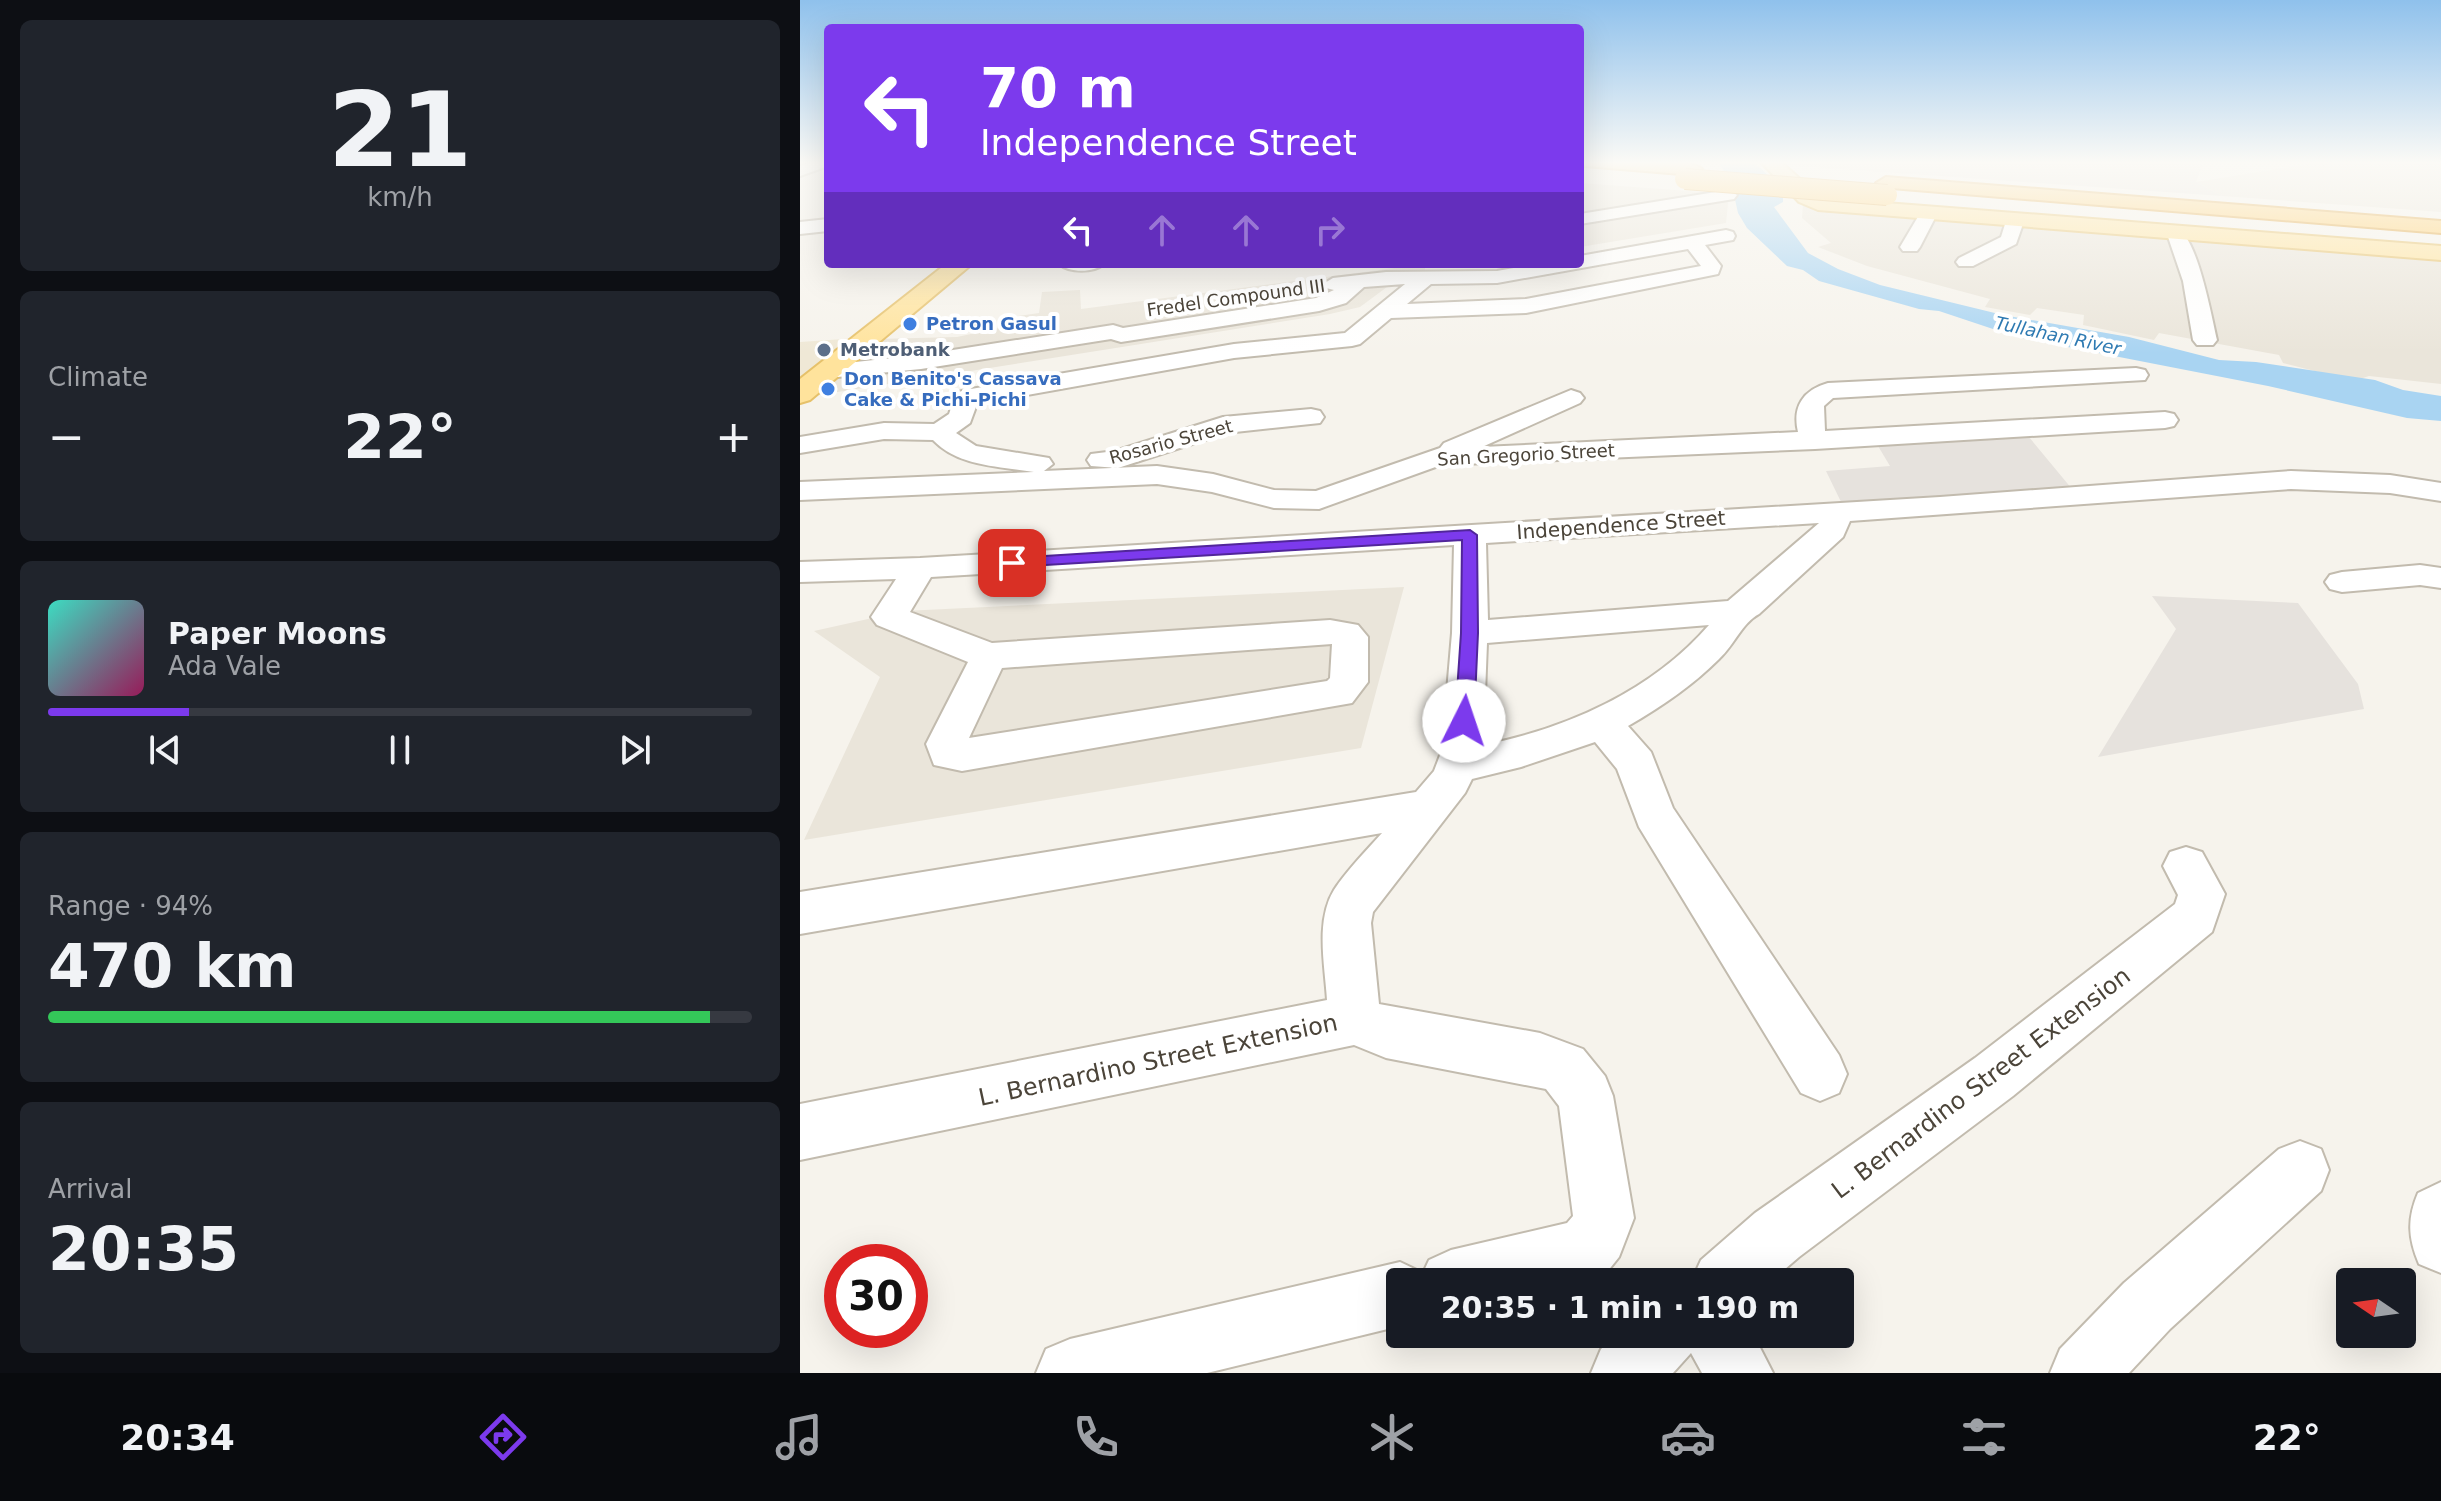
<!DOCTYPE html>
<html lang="en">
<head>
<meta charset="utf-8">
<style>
  :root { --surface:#171b24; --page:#20242c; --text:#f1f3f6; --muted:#9ea1a6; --line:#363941; --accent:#7c3aed }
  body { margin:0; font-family:"DejaVu Sans",sans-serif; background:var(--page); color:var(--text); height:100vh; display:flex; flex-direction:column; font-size:30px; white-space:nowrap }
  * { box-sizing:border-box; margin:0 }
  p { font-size:26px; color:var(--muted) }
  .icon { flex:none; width:44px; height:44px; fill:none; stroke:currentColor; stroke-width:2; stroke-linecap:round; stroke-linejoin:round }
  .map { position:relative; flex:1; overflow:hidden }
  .panel { display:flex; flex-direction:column; gap:20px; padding:20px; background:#0d0f14; width:800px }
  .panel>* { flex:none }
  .guide { position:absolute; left:24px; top:24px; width:760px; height:244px; border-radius:8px; box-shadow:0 8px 32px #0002; background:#7c3aed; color:#fff; overflow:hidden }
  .needle { width:52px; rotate:283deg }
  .buttons { position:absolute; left:1536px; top:1268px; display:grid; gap:16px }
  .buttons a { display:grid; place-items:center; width:80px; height:80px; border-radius:8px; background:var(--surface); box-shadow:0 8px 32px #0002; font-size:40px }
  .speed { position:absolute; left:24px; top:1244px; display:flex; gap:16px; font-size:40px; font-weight:700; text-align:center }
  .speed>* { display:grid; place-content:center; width:104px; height:104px; border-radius:50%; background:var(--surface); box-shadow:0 8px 32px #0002; line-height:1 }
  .speed .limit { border:12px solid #d22; background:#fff; color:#111 }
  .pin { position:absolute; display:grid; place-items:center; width:68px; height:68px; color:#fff; margin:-34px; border-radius:16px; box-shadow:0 4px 12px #0006 }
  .me { position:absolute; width:88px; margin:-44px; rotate:4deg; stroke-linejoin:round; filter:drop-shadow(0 0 6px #0008) }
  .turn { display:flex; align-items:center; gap:28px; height:168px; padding:0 24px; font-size:36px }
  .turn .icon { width:104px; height:104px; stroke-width:2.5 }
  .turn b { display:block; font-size:56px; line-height:68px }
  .lanes { display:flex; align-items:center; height:76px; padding:0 24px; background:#0003; justify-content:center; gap:40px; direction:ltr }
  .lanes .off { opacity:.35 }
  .big { font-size:60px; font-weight:800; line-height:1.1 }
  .panel .card { flex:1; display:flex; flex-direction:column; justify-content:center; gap:12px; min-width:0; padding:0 28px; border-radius:12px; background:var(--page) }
  .panel .dial { align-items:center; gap:0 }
  .dial b { font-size:104px; line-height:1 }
  .song { display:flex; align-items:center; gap:24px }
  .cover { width:96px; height:96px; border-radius:12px; background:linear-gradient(135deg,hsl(170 70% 55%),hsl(330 70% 35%)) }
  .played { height:8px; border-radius:4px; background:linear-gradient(90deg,var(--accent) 20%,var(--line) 20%) }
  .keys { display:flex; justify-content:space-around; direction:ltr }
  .heat { display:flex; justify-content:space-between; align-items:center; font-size:44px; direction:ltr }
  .charge { height:12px; border-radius:6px; background:linear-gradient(90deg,#34c759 94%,var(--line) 0) }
  .trip { position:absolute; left:586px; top:1268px; width:468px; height:80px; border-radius:8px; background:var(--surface); box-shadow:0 8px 32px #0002; font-weight:800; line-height:80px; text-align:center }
  .dock { display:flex; height:128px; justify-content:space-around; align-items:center; background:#090b0e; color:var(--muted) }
  .dock .icon { width:56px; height:56px }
  .dock .on { color:var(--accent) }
  .dock b { font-size:36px; color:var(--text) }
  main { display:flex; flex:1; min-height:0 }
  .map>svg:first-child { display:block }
  .residential { fill:#eae5da }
  .industrial { fill:#e6e2dd }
  .education { fill:#efe8d6 }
  .water { fill:#a9d4f2 }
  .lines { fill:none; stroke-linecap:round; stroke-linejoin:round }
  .minor-casing { stroke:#c2bbae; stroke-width:4 }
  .major-casing { stroke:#e6c16a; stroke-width:4 }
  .highway-casing { stroke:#e0a43c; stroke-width:4 }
  .minor { fill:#fff; fill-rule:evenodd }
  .major { fill:#ffe39c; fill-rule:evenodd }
  .highway { fill:#ffcf6e; fill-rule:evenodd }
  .highway-bridge-casing { stroke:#e0a43c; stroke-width:22; stroke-linecap:butt }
  .highway-bridge { stroke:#ffcf6e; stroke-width:20 }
  .route { fill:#7c3aed; stroke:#51269a; stroke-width:2 }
  .shop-dot { fill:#3f7fe0; stroke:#fff; stroke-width:3 }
  .service-dot { fill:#5c6f8a; stroke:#fff; stroke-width:3 }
  .labels { text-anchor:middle; stroke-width:8; stroke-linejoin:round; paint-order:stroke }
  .far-street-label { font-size:18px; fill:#4b4439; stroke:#fff }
  .far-shop-label { font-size:18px; font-weight:bold; fill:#366cbe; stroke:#fff; text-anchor:start }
  .far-water-label { font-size:18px; font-style:italic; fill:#2e7ab2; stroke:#fff }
  .far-service-label { font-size:18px; font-weight:bold; fill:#4e5e75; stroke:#fff; text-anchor:start }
  .street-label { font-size:20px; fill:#4b4439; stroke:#fff }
  .near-street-label { font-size:24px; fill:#4b4439; stroke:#fff }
</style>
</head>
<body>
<main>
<section class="panel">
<div class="card dial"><b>21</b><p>km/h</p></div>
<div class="card"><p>Climate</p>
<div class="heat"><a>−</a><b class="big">22°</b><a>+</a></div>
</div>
<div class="card">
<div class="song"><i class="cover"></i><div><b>Paper Moons</b><p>Ada Vale</p></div></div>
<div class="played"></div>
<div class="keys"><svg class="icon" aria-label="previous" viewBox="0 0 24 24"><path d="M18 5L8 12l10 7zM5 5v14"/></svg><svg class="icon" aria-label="pause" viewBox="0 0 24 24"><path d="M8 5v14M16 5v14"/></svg><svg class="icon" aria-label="next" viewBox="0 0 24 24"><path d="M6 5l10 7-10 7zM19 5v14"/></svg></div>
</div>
<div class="card"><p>Range · 94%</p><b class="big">470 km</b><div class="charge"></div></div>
<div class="card"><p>Arrival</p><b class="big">20:35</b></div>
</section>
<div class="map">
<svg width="1641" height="1373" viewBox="0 0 1641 1373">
  <rect width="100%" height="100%" fill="#f6f3ec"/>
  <g class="residential">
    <path d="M 1528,161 L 1641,161 L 1641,212 L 1422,196 L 1396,182 Z"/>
    <path d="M 780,183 L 929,194 L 926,223 L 780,247 Z"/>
    <path d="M 1003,205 L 1641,257 L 1641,384 L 1569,376 L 1554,381 L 1483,363 L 1479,355 L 1359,333 L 1354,340 L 1283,325 L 1284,315 L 1237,308 L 1230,315 L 1185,307 L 1190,299 L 1067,266 L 1018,247 L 1031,243 L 1002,218 Z"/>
    <path d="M 625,264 L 625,278 L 587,287 L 560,307 L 530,314 L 6,397 L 76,339 L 157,337 L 213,325 L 218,316 L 239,313 L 242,292 L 280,290 L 281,309 Z"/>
    <path d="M 604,587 L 561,748 L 4,840 L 80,677 L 14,631 L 104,611 Z"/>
  </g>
  <g class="industrial">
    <path d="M 979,161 L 1404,161 L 1396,182 L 1422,196 L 972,164 Z"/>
    <path d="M 1224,431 L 1272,489 L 1043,506 L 1026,471 L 1090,466 L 1075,441 Z"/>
    <path d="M 1352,596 L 1498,603 L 1558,684 L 1564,709 L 1298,757 L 1376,629 Z"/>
  </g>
  <path class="education" d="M 58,338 L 0,383 L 0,342 Z"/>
  <path class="water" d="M 918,161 C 960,161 957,162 983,194 L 983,202 L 974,207 L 1008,253 L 1038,269 L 1080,285 L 1203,315 L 1329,337 L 1419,360 L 1456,362 L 1575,380 L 1603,390 L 1641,396 L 1641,421 L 1607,418 L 1468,386 L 1217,337 L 1139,311 L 1119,309 L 1019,281 L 1003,270 L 987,266 L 947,228 L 938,213 L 932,186 Z"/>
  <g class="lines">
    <g class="minor-casing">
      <g id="minor">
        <path d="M 14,161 L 28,161 L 28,166 L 0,176 L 0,166 Z"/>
        <path d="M 928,190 L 937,195 L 934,199 L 780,224 L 780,214 Z"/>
        <path d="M 1128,209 L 1137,214 L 1120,247 L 1117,251 L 1103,251 L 1100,247 L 1122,210 Z"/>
        <path d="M 1215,216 L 1224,221 L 1216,244 L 1173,266 L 1159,266 L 1156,262 L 1159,258 L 1201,237 L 1206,221 Z"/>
        <path d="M 28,219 L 28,231 L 0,234 L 0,222 Z"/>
        <path d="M 1376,228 C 1397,234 1412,319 1417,340 L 1413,345 L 1397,345 L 1393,340 L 1383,281 L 1367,234 Z"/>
        <path d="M 926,230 L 933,232 L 935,236 L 933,240 L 905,245 L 921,266 L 918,274 L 726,313 L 591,318 L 560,344 L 552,346 L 434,358 L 177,404 L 170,423 L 156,433 L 176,446 L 249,458 L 253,464 L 244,471 L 357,466 L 413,474 L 474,490 L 516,491 L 640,448 L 644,443 L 771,390 L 780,393 L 784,398 L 780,403 L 682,447 L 998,432 C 992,407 1003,390 1028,383 L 1336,368 L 1345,370 L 1348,375 L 1345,380 L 1033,398 L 1024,406 L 1025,431 L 1365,412 L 1374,414 L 1378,420 L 1374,426 L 1365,428 L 1015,449 L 641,465 L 519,509 L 474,508 L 412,492 L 357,484 L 0,500 L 0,482 L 234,472 C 199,466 159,467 133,440 L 84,439 L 0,453 L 0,437 L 84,423 L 134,424 L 149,414 L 156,393 L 165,390 L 434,344 L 545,333 L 605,284 L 564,287 L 546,303 L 519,311 L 321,342 L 311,339 L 121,369 L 27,378 L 18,376 L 15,371 L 18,366 L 121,355 L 313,325 L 323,328 L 516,298 L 534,290 L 526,288 L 523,284 L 533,278 L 586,272 L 697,271 L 735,264 L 780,264 L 780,256 ZM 888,249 L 901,266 L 726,299 L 607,304 L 631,284 L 697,283 Z"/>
        <path d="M 259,264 L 304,264 C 294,273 269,273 259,264 Z"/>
        <path d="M 511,409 L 520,411 L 524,417 L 520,423 L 426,433 L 318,468 L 291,466 L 287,460 L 291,454 L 315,451 L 423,417 Z"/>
        <path d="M 1491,471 L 1590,475 L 1641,483 L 1641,501 L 1590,493 L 1491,489 L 1050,521 L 1043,537 L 959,614 C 942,623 935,644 919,659 C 892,686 861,707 828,726 L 851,752 L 873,808 L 1039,1055 L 1047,1074 L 1039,1093 L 1020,1101 L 1001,1093 L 839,827 L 817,769 L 795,742 L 721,767 L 672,779 L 665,793 L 573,912 L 571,923 L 579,1004 L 740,1033 L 783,1049 L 805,1076 L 813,1096 L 834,1218 L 819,1257 L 807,1272 L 781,1282 L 600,1282 L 600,1326 L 407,1373 L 236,1373 L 246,1349 L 270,1339 L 600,1262 L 623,1273 L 629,1260 L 651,1250 L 767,1223 L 773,1216 L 759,1106 L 746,1089 L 586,1058 L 554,1045 L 0,1160 L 0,1104 L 527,1000 C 525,966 515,921 534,890 C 547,870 566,851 582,833 L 0,934 L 0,892 L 616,792 L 634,771 L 642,750 L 652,633 L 654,545 L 131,577 L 110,612 L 192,643 L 530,620 L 558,625 L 568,637 L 568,682 L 552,703 L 162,771 L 134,765 L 126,744 L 168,662 L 77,625 L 71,617 L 96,579 L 0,582 L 0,562 L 120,558 L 1140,497 ZM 1019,523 L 928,601 L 688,620 L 686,543 ZM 909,625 C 852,691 766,729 683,745 L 687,643 ZM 532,644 L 530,678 L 527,681 L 169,738 L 202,668 Z"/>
        <path d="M 1620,565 L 1641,568 L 1641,588 L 1620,585 L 1542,592 L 1530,589 L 1525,582 L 1530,575 L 1542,572 Z"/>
        <path d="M 1386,847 L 1402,852 L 1425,894 L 1412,932 L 1213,1096 L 999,1257 L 970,1282 L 891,1282 L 901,1260 L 955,1213 L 1175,1058 L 1375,904 L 1378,895 L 1363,866 L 1370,852 Z"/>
        <path d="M 1500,1141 L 1521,1149 L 1529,1170 L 1521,1191 L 1370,1329 L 1329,1373 L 1250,1373 L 1260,1349 L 1324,1283 L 1479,1149 Z"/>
        <path d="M 1641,1182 L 1641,1273 L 1619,1264 C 1608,1238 1607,1219 1618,1193 Z"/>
        <path d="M 818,1334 L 953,1334 L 973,1373 L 902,1373 L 891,1353 L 873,1373 L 791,1373 L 801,1349 Z"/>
      </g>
    </g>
    <g class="major-casing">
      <g id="major">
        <path d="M 960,161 L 980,161 L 1021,198 L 1641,246 L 1641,260 L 1018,210 L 999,202 Z"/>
        <path d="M 146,264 L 172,264 L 10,400 L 0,403 L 0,379 Z"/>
      </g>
    </g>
    <g class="highway-casing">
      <g id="highway">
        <path d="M 780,161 C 803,161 889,156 902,169 L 893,175 L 785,166 L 780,165 Z"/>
        <path d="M 1086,177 L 1641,221 L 1641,233 L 1079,187 L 1076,183 Z"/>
      </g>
    </g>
    <use href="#minor" class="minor"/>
    <use href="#major" class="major"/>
    <use href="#highway" class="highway"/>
    <g class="highway-bridge-casing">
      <path id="highway-bridge" d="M 885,179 L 1087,195"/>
    </g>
    <use href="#highway-bridge" class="highway-bridge"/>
  </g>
  <linearGradient id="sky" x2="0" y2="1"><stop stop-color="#8fc1ec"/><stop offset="0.46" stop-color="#fbfaf6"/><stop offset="1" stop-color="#fbfaf6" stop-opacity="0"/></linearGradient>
  <rect width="1641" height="353" fill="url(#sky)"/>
  <path class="route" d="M 670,530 L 677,535 L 678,633 L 674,721 L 664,728 L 655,721 L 661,633 L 662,540 L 212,567 L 204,563 L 212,558 Z"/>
  <g class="shop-dot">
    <circle cx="110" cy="324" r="8"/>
    <circle cx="28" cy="389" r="8"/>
  </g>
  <circle class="service-dot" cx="24" cy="350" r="8"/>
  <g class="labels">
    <g class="far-street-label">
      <text transform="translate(436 298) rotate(-8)" y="6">Fredel Compound III</text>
      <text transform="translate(371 442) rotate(-15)" y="6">Rosario Street</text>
      <text transform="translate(726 455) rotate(-3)" y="6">San Gregorio Street</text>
    </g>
    <g class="far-shop-label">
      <text x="126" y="330">Petron Gasul</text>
      <text x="44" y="385">Don Benito's Cassava<tspan x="44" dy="21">Cake &amp; Pichi-Pichi</tspan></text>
    </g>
    <g class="far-water-label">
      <text transform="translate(1258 336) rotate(12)" y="6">Tullahan River</text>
    </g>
    <g class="far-service-label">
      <text x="40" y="356">Metrobank</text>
    </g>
    <g class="street-label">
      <text transform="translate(821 525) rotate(-4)" y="7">Independence Street</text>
    </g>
    <g class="near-street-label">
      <text transform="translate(358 1060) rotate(-12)" y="8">L. Bernardino Street Extension</text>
      <text transform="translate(1181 1083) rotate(-37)" y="8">L. Bernardino Street Extension</text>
    </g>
  </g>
</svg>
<div class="buttons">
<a><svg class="needle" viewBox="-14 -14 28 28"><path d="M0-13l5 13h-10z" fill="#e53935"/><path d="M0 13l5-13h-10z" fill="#9ea1a6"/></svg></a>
</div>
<div class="speed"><div class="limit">30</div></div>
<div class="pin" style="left:212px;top:563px;background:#d93025"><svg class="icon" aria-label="arrive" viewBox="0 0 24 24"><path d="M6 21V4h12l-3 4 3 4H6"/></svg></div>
<svg class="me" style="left:664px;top:721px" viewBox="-20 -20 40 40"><circle r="19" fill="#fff"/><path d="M0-13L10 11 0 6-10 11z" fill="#7c3aed"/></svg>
<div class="trip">20:35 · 1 min · 190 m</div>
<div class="guide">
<div class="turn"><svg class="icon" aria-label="left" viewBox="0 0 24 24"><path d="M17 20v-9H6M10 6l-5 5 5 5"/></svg><div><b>70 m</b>Independence Street</div></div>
<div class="lanes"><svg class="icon" aria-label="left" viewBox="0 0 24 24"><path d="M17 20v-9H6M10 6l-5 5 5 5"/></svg><svg class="icon off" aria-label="ahead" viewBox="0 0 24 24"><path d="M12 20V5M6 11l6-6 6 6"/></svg><svg class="icon off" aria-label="ahead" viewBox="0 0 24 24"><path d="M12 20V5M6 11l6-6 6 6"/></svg><svg class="icon off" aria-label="right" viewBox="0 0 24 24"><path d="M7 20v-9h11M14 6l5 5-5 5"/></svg></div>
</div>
</div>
</main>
<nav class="dock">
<b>20:34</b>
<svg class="icon on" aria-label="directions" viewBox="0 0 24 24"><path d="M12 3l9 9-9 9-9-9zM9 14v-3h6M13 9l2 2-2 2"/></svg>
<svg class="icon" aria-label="music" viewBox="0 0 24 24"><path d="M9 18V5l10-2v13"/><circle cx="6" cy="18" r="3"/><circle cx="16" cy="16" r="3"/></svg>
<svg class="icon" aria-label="phone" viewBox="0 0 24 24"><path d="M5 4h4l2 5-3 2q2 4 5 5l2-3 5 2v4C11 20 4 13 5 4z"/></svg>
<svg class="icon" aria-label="climate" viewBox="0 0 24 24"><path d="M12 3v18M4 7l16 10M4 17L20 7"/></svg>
<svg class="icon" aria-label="car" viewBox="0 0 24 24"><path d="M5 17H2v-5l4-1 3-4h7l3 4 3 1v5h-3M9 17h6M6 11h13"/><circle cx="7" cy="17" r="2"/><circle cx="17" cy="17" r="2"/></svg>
<svg class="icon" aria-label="filters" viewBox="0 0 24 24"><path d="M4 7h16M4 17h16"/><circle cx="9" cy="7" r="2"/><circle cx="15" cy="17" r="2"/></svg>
<b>22°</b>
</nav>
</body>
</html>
